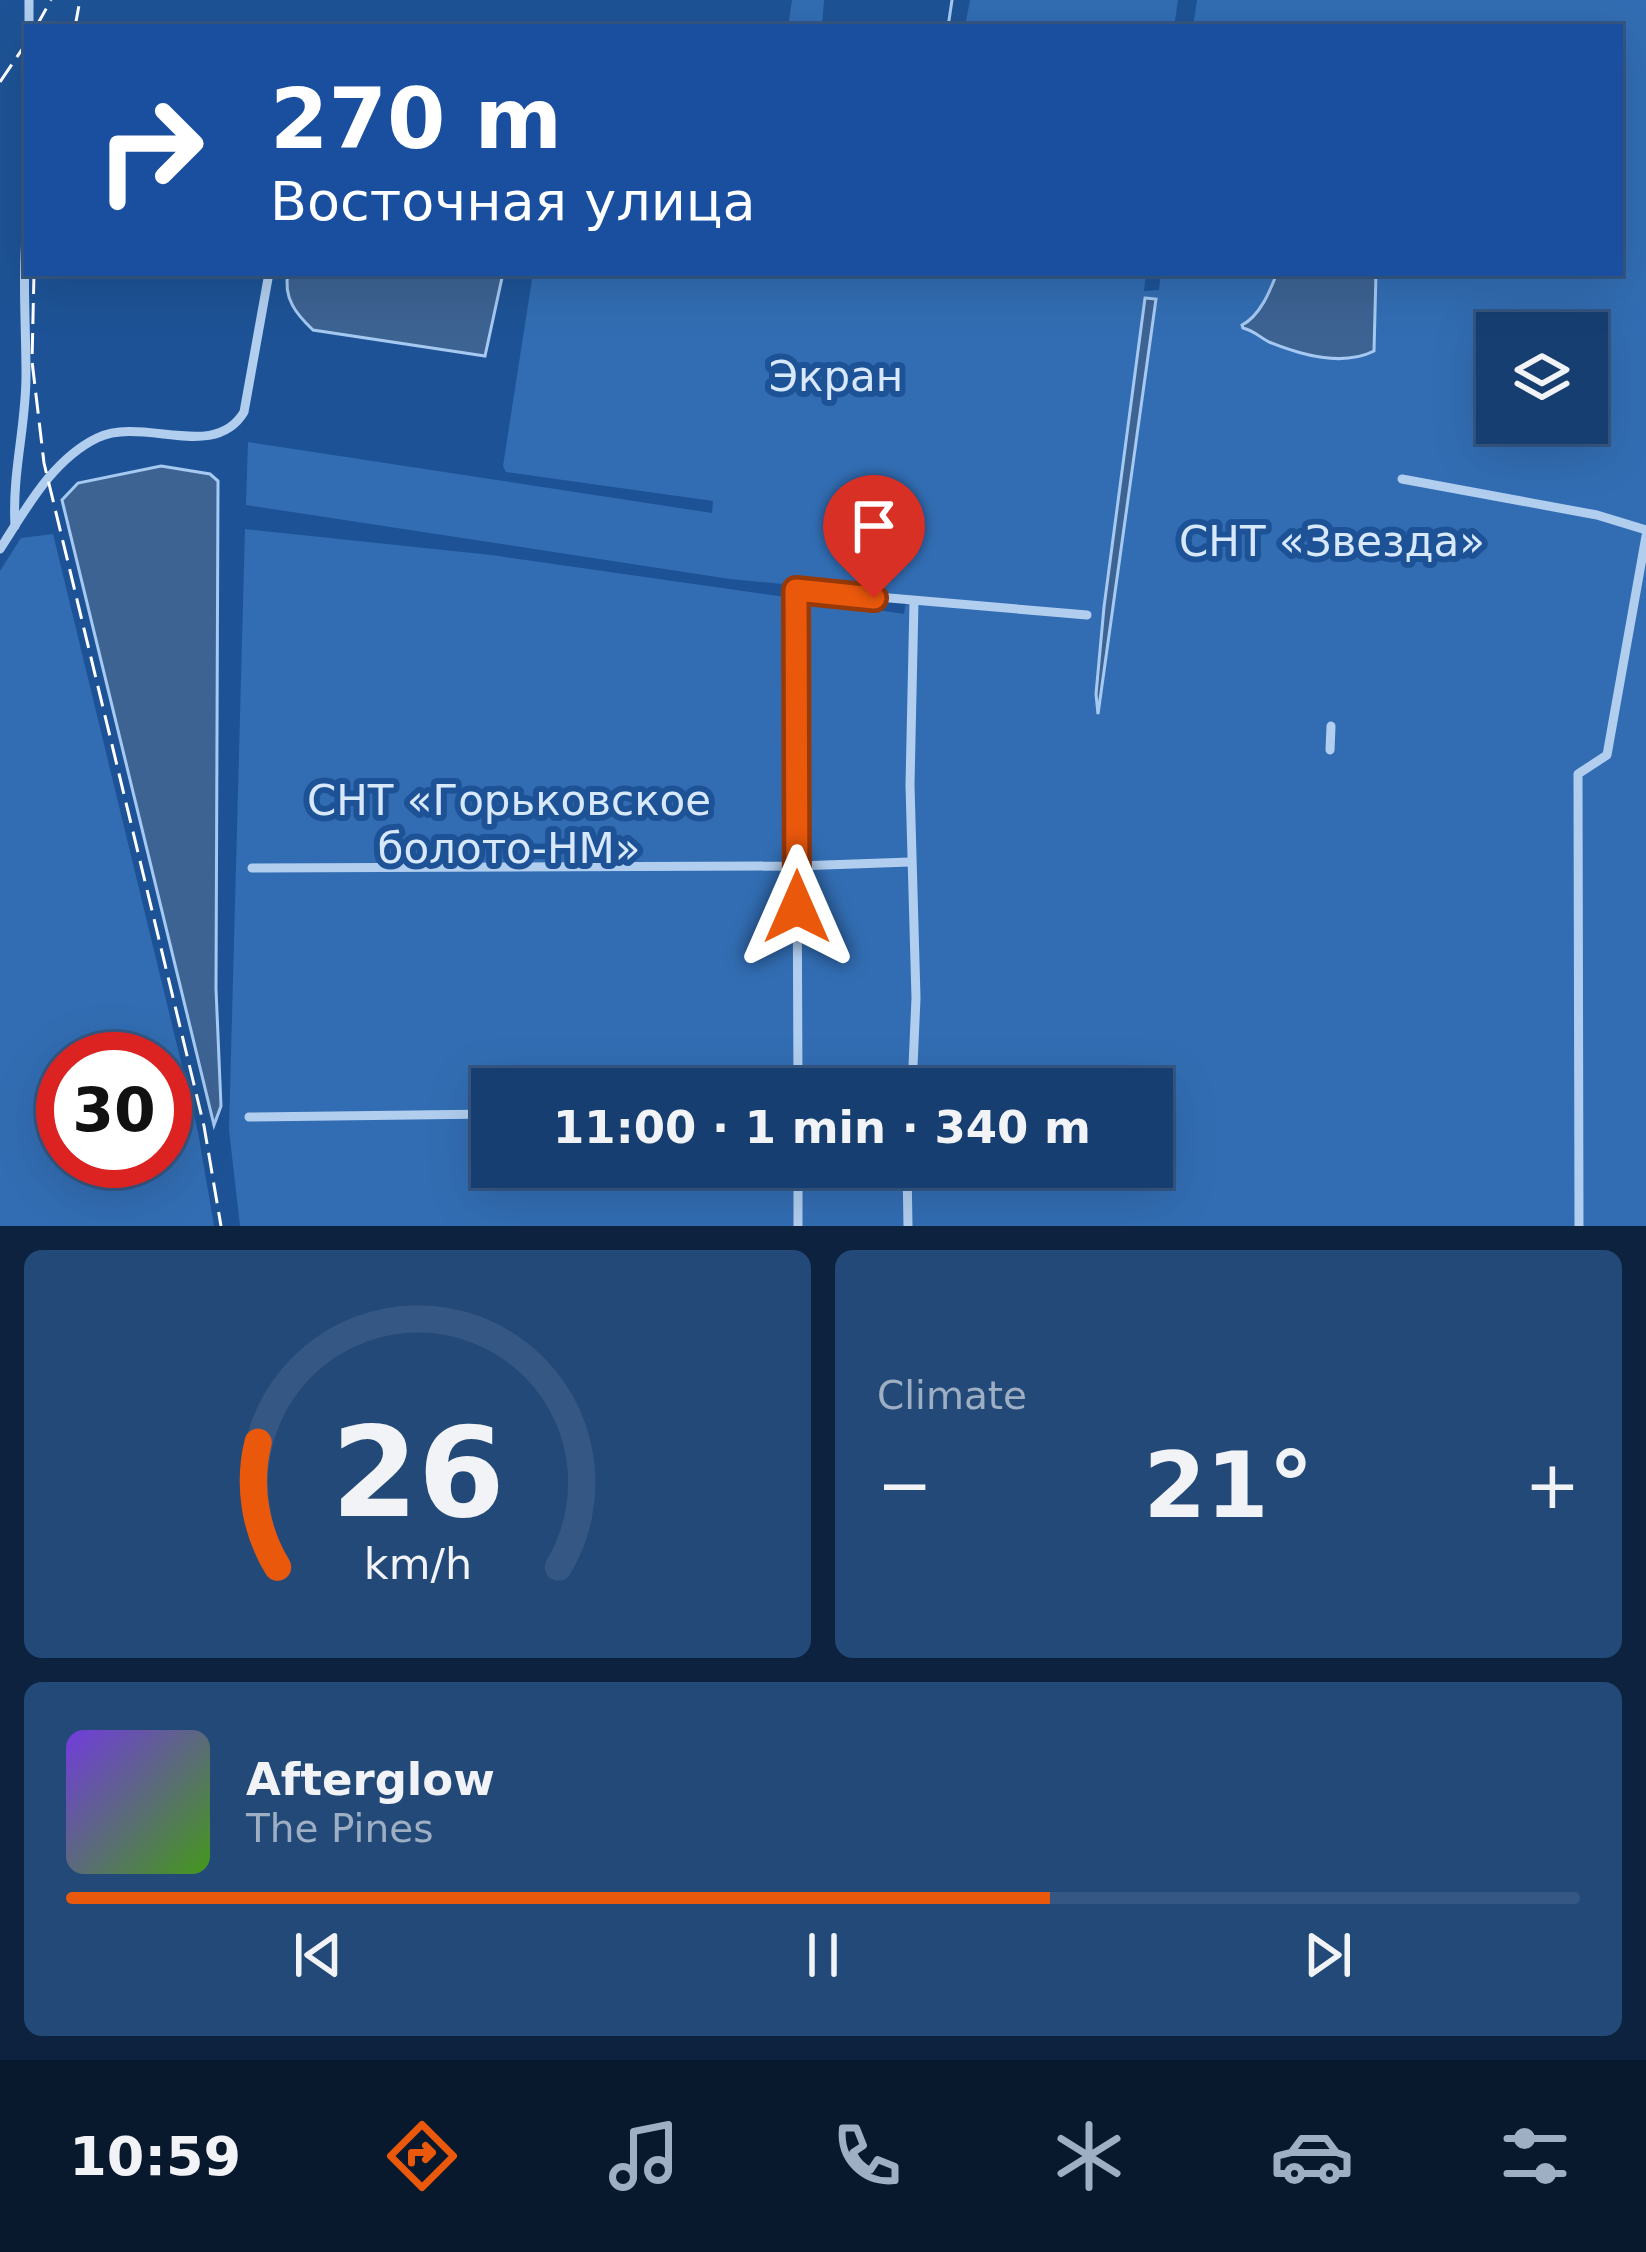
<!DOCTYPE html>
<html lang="en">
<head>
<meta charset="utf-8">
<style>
  :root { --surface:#163e70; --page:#234978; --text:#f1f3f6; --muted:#9eaec3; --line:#355783; --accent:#ea580c }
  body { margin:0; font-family:"DejaVu Sans",sans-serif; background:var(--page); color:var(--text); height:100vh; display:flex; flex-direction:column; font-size:45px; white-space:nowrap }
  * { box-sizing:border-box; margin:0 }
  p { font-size:39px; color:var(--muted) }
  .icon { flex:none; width:66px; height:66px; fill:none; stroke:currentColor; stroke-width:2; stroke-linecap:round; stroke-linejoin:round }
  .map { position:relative; height:1226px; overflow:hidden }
  .sheet { display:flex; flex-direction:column; gap:24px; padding:24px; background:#0c223e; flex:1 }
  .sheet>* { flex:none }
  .guide { position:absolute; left:24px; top:24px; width:1599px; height:252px; border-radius:0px; box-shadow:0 12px 48px #0002,0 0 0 3px var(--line); background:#1a4fa0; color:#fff; overflow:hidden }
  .buttons { position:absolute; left:1476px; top:312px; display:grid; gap:24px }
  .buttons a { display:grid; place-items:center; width:132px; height:132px; border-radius:0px; background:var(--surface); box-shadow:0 12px 48px #0002,0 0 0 3px var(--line); font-size:60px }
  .speed { position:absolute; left:36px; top:1032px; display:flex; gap:24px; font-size:60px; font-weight:700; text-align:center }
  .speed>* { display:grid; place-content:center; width:156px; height:156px; border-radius:50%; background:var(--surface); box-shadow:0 12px 48px #0002,0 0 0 3px var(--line); line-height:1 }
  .speed .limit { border:18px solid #d22; background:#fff; color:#111 }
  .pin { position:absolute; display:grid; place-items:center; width:102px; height:102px; color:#fff; margin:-123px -51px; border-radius:50% 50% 50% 0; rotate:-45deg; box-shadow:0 0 12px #0007 }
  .pin .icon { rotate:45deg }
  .me { position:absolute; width:132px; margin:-66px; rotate:0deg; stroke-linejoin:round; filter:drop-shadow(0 0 9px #0008) }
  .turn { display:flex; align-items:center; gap:42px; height:252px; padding:0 48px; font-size:54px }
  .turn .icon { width:156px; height:156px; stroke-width:2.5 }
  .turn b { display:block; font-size:84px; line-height:102px }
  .big { font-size:90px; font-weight:800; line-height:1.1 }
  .sheet .tile { flex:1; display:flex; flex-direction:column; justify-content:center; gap:18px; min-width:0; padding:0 42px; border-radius:18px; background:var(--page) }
  .sheet .dial { align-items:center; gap:0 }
  .dial svg { height:312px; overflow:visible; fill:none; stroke:var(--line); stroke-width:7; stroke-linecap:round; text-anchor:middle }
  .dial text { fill:var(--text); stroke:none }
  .song { display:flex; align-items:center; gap:36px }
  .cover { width:144px; height:144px; border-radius:18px; background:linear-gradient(135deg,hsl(260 70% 55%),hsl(100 70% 35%)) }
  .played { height:12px; border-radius:6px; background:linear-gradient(90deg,var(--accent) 65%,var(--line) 65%) }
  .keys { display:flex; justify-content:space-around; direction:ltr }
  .heat { display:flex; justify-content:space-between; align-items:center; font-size:66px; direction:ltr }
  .sheet .tiles { flex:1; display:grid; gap:24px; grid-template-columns:1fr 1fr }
  .tile:last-child { grid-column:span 2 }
  .trip { position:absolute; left:471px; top:1068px; width:702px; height:120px; border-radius:0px; background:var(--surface); box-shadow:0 12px 48px #0002,0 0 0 3px var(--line); font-weight:800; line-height:120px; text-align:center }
  .dock { display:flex; height:192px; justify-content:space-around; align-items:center; background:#09192d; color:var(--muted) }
  .dock .icon { width:84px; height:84px }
  .dock .current { color:var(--accent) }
  .dock b { font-size:54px; color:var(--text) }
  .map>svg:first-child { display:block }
  .green { fill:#326db3; fill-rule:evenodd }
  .water { fill:#3d6393; stroke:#a5c9f1; stroke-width:3 }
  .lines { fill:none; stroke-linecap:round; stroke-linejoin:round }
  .stream { stroke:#a5c9f1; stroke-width:3 }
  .minor { stroke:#b1ceef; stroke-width:9 }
  .rail { stroke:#fff; stroke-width:3; stroke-dasharray:21 9; stroke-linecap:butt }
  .route-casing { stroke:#983908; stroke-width:30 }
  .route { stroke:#ea580c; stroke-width:21 }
  .labels { text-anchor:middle; stroke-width:12; stroke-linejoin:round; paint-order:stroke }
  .park-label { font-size:42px; fill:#d8e8fb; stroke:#1d5396 }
</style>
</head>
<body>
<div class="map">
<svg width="1646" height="1226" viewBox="0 0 1646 1226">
  <rect width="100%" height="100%" fill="#1d5396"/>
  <g class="green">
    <path d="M 792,0 L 824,0 L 822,27 L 788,27 Z"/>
    <path d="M 970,0 L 1178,0 L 1174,27 L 965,27 Z"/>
    <path d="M 1197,0 L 1646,0 L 1646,1226 L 240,1226 L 229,1130 L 245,529 L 491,555 L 904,614 L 907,596 L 730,579 L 246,505 L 248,442 L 712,513 L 713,501 L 506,472 L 503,466 L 533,273 L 1146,273 L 1144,291 L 1159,290 L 1161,273 L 1620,273 L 1620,27 L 1193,27 ZM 1497,333 L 1587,333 L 1587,423 L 1497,423 ZM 492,1089 L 1152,1089 L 1152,1167 L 492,1167 Z"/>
    <path d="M 53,534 L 198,1132 L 214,1226 L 0,1226 L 0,571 L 21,538 ZM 165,1059 L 165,1161 L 63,1161 L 63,1059 Z"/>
  </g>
  <g class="water">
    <path d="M 288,273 L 503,273 L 485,356 L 313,330 C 296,314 283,298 288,273 Z"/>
    <path d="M 1277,273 L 1376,273 L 1374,351 C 1342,367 1301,355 1269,342 C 1259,337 1255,331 1243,328 L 1242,325 C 1260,316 1270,291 1277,273 Z"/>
    <path d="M 1145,298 L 1156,299 L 1098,714 L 1096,694 L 1104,607 Z"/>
    <path d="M 161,466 L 210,474 L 218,481 L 216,989 L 221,1106 L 214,1125 L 62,500 L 78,483 Z"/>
  </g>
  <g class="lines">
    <path class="stream" d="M 948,27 L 952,0"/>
    <g class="minor">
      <path d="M 29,27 L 29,0"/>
      <path d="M 1402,479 L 1597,515 L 1646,530"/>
      <path d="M 15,526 C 12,471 26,428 26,375 C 26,323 22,278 27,224"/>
      <path d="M 0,549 C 26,509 52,460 97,438 C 144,416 214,462 244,412 L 269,273"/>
      <path d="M 1330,750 L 1331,726"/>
      <path d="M 252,868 L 797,866 L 910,862"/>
      <path d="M 798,1089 L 796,590 L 1087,615"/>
      <path d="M 912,1089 L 916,998 L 910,785 L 914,601"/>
      <path d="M 249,1117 L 492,1114"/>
      <path d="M 798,1167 L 798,1226"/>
      <path d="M 907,1167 L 908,1226"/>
      <path d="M 1579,1226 L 1578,774 L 1607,755 L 1646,536"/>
    </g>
    <g class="rail">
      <path d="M 36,27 L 51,0"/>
      <path d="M 75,27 L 80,0"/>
      <path d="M 0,82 L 27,42"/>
      <path d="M 34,273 L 32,361 L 44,463 L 204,1126 L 221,1226"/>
    </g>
  </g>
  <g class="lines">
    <g class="route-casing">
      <path id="route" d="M 797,907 L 796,590 L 874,598"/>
    </g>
    <use href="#route" class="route"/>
  </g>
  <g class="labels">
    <g class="park-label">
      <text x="836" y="391">Экран</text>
      <text x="1332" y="556">СНТ «Звезда»</text>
      <text x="509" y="815">СНТ «Горьковское<tspan x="509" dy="48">болото-НМ»</tspan></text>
    </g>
  </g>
</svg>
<div class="buttons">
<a><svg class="icon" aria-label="layers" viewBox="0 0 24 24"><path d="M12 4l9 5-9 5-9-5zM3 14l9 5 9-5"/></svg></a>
</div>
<div class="speed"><div class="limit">30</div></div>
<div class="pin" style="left:874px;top:598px;background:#d93025"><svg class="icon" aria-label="arrive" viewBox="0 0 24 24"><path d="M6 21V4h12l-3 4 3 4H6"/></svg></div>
<svg class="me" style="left:797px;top:907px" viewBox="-20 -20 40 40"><path d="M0-17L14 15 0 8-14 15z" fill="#ea580c" stroke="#fff" stroke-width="4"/></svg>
<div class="trip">11:00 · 1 min · 340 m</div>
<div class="guide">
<div class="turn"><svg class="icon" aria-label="right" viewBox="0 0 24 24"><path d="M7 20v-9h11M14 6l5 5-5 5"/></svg><div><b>270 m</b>Восточная улица</div></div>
</div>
</div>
<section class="sheet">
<div class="tiles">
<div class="tile dial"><svg viewBox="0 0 100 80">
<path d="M14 69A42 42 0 1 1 86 69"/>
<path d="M14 69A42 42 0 0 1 9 37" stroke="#ea580c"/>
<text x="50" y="56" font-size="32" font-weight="700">26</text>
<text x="50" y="72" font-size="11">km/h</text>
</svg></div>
<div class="tile"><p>Climate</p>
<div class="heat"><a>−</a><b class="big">21°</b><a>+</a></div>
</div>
<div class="tile">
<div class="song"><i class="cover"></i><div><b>Afterglow</b><p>The Pines</p></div></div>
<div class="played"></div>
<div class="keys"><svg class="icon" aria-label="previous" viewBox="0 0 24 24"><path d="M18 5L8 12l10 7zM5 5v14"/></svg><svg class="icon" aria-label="pause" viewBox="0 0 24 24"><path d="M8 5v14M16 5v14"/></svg><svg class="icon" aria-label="next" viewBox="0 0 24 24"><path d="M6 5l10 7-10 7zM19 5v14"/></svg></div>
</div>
</div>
</section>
<nav class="dock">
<b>10:59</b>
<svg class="icon current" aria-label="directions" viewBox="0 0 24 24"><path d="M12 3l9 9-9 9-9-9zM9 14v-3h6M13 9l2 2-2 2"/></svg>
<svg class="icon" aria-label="music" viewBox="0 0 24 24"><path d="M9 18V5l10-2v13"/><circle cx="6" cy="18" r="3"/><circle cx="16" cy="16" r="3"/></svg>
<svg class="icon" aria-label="phone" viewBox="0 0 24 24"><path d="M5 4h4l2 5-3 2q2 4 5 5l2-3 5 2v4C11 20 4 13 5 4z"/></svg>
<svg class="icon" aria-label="climate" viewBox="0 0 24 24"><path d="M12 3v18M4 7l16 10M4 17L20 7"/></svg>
<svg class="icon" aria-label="car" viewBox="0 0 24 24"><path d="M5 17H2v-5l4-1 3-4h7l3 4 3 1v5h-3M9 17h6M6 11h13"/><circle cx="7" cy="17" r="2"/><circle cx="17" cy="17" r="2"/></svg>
<svg class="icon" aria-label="filters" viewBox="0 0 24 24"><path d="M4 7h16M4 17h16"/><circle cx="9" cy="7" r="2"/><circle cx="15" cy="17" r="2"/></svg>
</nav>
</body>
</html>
